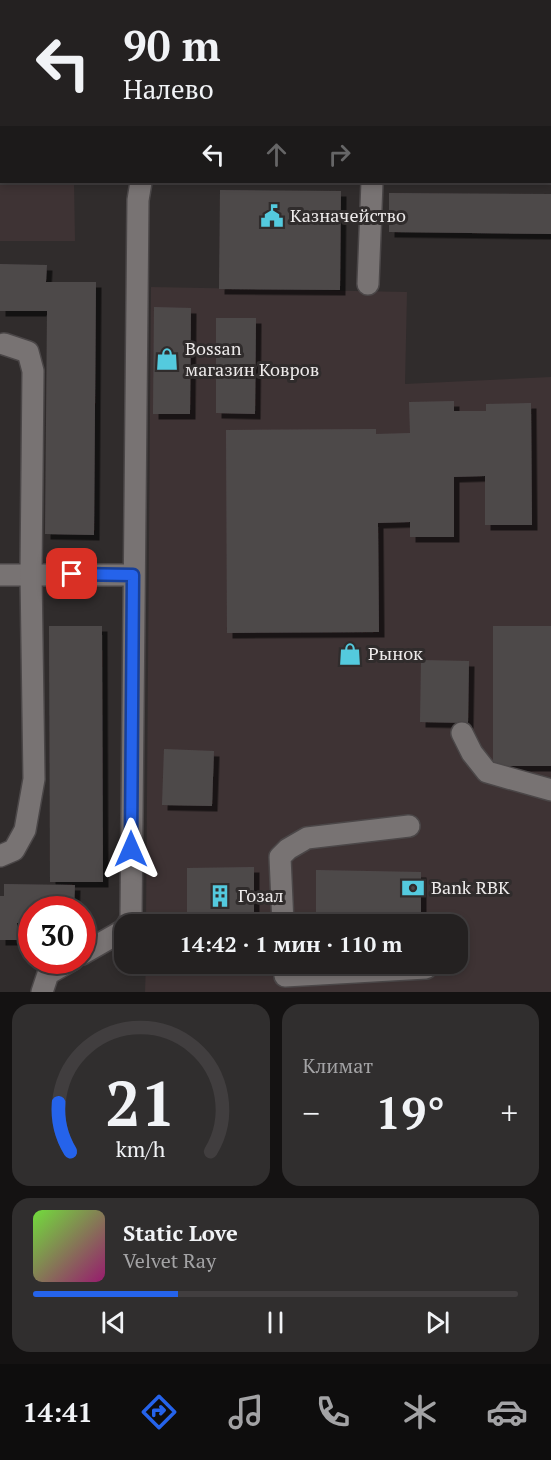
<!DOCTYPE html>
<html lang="ru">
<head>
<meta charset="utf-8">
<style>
  :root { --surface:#242121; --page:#302e2e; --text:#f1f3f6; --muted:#a3a3a5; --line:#413e3f; --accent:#2563eb }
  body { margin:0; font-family:"PT Serif",serif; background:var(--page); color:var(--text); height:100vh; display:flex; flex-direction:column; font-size:22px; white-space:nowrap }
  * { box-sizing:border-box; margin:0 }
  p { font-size:20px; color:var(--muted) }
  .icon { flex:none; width:33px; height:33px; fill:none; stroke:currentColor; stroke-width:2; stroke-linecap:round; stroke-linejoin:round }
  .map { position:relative; height:992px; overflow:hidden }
  .details { display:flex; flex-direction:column; gap:12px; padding:12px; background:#141212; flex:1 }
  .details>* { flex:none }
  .top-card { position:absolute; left:0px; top:0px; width:552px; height:183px; box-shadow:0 3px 9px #0003,0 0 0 2px var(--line); background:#242121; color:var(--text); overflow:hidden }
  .speed { position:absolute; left:18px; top:896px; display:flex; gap:12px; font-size:30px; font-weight:700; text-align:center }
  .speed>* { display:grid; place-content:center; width:78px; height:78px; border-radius:50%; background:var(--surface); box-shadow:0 3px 9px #0003,0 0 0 2px var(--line); line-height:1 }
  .speed .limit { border:9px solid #d22; background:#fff; color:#111 }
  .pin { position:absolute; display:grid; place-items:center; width:51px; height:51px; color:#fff; margin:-26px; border-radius:12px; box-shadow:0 3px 9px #0006 }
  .me { position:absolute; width:66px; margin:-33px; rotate:0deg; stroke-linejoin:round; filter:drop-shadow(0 0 4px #0008) }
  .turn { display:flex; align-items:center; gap:21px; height:126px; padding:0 24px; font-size:27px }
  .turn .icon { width:78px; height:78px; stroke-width:2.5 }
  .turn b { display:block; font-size:42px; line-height:51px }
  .lanes { display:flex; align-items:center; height:57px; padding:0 24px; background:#0003; justify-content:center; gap:30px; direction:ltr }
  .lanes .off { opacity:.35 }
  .big { font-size:45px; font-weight:700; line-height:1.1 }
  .details .tile { flex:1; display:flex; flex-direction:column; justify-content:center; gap:9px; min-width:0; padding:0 21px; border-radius:18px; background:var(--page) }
  .details .dial { align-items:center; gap:0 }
  .dial svg { height:156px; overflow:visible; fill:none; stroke:var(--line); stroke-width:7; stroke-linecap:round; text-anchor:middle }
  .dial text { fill:var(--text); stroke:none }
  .song { display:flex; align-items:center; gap:18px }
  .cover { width:72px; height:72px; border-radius:9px; background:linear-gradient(135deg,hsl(100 70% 55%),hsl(320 70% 35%)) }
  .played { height:6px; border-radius:3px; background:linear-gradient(90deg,var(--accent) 30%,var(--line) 30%) }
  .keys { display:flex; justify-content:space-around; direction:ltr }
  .heat { display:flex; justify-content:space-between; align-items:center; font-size:33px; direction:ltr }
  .details .tiles { flex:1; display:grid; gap:12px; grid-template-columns:1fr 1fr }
  .tile:last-child { grid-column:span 2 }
  .trip { position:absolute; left:114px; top:914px; width:354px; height:60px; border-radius:18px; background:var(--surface); box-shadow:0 3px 9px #0003,0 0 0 2px var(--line); font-weight:700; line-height:60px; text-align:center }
  .tabs { display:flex; height:96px; justify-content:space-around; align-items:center; background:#0e0d0d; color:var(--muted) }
  .tabs .icon { width:42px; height:42px }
  .tabs .current { color:var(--accent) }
  .tabs b { font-size:27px; color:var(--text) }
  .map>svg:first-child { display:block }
  .built { fill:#3e3334 }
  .building { fill:#4e494a; filter:url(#shadow) }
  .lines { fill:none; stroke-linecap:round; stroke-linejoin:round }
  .minor-casing { stroke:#4b4748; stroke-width:24 }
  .minor { stroke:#787373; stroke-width:21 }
  .route-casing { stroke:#184099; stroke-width:15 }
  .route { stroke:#2563eb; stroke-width:10 }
  .labels { text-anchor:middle; stroke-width:6; stroke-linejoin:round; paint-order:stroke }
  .poi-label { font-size:18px; fill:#edeaea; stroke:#302c2c; text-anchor:start }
</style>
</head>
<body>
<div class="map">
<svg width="551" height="992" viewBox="0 0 551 992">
  <defs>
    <filter id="shadow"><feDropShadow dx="5.5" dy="5.5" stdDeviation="0" flood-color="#0009"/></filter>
  </defs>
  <rect width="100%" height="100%" fill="#302c2c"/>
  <g class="built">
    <path d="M 0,0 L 73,0 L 2,2 L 2,182 L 74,182 L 75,241 L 0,241 Z"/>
    <path d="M 151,287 L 407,292 L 405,384 L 551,377 L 551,992 L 145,992 L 146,963 L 458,963 L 458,924 L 146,924 Z"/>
  </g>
  <g class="building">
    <path d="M 220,190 L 341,191 L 340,290 L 219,289 Z"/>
    <path d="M 389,193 L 551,194 L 551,234 L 389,232 Z"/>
    <path d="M 0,264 L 47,265 L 46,282 L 96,282 L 94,535 L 45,534 L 47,311 L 0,311 Z"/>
    <path d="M 154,307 L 191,308 L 190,414 L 153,414 Z"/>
    <path d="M 216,318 L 256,318 L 255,414 L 216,413 Z"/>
    <path d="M 454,401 L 454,411 L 486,411 L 486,404 L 531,403 L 532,525 L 485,525 L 485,476 L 454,477 L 454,537 L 410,537 L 410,522 L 378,523 L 379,632 L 227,633 L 226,430 L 376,429 L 376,434 L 410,433 L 409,402 Z"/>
    <path d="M 49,626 L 102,626 L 103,882 L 50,882 Z"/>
    <rect x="493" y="626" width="58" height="140"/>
    <path d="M 421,660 L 469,661 L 468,723 L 420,722 Z"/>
    <path d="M 164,749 L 214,751 L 212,806 L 162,805 Z"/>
    <path d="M 254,867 L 254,924 L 187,924 L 187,868 Z"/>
    <path d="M 316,870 L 421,872 L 421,924 L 316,924 Z"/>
    <path d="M 4,884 L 75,885 L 74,909 L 32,909 L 32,924 L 17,923 L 17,940 L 0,940 L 0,896 L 4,896 Z"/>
  </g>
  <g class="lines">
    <g class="minor-casing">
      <g id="minor">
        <path d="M 550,115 L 551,115"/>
        <path d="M 368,284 L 372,182"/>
        <path d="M 0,575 L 133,575"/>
        <path d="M 462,733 L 472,753 L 487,772 L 551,790"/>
        <path d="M 0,856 L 14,850 L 25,830 L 34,779 L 31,574 L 33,371 L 28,352 L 4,344"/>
        <path d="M 128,924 L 131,918 L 138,200 L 141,182"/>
        <path d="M 283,924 L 280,857 L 288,849 L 307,838 L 409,826"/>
        <path d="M 82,954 L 124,930"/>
        <path d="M 285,976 L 426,968"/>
        <path d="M 42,992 L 48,974 L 72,960"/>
      </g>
    </g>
    <use href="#minor" class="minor"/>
  </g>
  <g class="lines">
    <g class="route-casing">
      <path id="route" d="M 72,574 L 133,575 L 131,849"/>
    </g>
    <use href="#route" class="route"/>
  </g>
  <defs>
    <g id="civic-bare" transform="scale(1.8)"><path d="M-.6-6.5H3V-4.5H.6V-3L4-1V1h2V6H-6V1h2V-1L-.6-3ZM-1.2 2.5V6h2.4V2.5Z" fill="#54cade" stroke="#302c2c" stroke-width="2.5" paint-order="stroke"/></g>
    <g id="shop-bare" transform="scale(1.8)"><path d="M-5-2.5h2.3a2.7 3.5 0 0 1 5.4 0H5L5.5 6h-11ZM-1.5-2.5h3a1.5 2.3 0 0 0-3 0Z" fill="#54cade" stroke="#302c2c" stroke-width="2.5" paint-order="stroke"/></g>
    <g id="bank-bare" transform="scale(1.8)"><path d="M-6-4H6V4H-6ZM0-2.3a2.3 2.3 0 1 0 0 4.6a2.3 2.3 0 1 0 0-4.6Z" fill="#54cade" stroke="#302c2c" stroke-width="2.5" paint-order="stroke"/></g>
    <g id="building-bare" transform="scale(1.8)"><path d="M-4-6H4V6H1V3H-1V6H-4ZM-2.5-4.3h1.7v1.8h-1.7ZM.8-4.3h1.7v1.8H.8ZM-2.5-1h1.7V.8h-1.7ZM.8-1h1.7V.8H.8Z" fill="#54cade" stroke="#302c2c" stroke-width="2.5" paint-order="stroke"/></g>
  </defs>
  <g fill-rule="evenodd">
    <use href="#civic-bare" x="272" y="216"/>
    <use href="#shop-bare" x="167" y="359"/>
    <use href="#shop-bare" x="350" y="654"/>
    <use href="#bank-bare" x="413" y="888"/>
    <use href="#building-bare" x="220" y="896"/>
  </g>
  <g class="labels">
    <g class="poi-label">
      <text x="290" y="222">Казначейство</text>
      <text x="185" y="355">Bossan<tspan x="185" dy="21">магазин Ковров</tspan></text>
      <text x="368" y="660">Рынок</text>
      <text x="431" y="894">Bank RBK</text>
      <text x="238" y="902">Гозал</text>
    </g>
  </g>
</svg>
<div class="speed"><div class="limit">30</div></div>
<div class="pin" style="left:72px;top:574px;background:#d93025"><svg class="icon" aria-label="arrive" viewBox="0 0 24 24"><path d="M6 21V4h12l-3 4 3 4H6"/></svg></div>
<svg class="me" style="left:131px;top:849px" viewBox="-20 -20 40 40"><path d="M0-17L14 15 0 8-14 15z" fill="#2563eb" stroke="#fff" stroke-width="4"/></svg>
<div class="trip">14:42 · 1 мин · 110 m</div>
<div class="top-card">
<div class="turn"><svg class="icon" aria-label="left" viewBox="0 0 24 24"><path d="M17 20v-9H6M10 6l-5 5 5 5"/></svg><div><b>90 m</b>Налево</div></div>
<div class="lanes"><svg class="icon" aria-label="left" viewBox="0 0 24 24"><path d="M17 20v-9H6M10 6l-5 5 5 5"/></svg><svg class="icon off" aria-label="ahead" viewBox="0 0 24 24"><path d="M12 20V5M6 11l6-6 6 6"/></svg><svg class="icon off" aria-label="right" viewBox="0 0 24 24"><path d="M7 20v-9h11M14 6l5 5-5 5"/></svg></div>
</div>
</div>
<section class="details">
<div class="tiles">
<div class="tile dial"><svg viewBox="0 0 100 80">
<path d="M14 69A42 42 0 1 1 86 69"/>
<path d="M14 69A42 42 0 0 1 8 44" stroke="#2563eb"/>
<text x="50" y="56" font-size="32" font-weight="700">21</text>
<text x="50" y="72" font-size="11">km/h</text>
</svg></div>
<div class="tile"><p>Климат</p>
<div class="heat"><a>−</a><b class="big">19°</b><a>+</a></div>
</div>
<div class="tile">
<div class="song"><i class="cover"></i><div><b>Static Love</b><p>Velvet Ray</p></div></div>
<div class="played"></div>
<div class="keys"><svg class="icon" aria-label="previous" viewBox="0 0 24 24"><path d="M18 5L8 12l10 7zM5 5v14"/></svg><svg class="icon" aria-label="pause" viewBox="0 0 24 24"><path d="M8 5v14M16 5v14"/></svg><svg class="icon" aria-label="next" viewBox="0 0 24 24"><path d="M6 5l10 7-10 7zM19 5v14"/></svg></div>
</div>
</div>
</section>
<nav class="tabs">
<b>14:41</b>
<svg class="icon current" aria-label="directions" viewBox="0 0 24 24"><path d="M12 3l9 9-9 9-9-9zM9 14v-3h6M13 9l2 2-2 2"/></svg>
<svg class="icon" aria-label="music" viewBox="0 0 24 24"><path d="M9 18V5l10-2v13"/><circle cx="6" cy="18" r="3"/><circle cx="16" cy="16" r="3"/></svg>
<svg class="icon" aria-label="phone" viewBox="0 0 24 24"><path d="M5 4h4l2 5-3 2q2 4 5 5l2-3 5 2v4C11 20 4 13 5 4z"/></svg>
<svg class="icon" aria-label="climate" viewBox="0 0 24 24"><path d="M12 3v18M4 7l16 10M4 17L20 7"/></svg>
<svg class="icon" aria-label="car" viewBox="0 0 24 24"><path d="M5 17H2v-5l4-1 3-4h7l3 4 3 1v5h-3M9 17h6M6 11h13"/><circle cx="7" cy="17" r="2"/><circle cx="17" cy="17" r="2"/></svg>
</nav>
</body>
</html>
